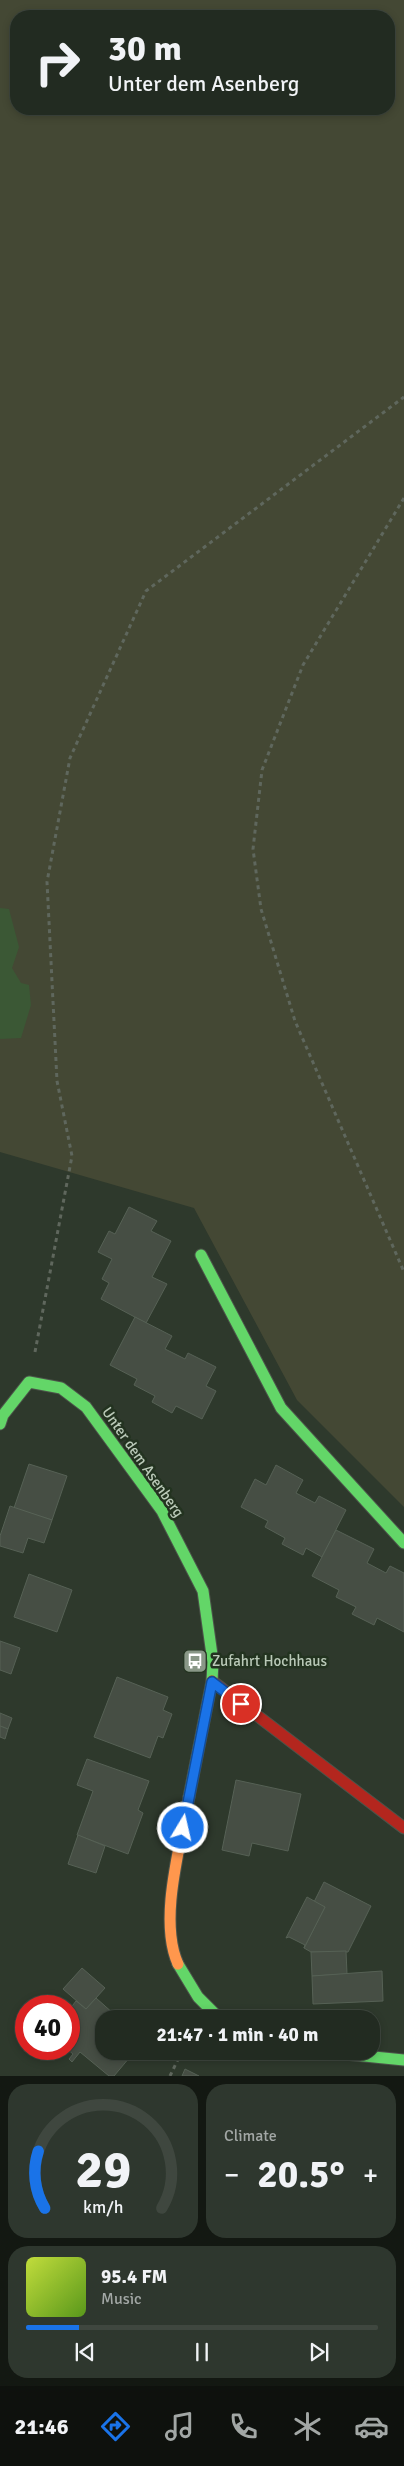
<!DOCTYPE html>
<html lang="en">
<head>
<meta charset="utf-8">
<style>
  :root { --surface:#222b21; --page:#2e372e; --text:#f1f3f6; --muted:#a2a7a5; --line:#3f473f; --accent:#1a73e8 }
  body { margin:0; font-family:Signika,sans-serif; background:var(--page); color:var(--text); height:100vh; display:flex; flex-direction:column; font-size:19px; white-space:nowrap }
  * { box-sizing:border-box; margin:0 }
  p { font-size:16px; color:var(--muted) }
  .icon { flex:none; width:28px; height:28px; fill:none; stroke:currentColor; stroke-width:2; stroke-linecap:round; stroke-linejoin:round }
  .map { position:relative; height:2076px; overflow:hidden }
  .sheet { display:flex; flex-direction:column; gap:8px; padding:8px; background:#131812; flex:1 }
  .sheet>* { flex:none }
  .guide { position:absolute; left:10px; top:10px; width:385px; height:105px; border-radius:20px; box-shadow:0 2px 8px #0003,0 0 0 1px var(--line); background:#222b21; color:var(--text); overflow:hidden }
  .speed { position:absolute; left:15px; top:1995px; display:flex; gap:10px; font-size:25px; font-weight:700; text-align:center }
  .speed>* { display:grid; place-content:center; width:65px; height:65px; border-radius:50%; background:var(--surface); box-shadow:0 2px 8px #0003,0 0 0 1px var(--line); line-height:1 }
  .speed .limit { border:8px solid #d22; background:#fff; color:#111 }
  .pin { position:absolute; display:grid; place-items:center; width:42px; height:42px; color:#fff; margin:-21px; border:2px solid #fff; border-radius:50%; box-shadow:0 1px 5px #0007 }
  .me { position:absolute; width:55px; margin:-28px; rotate:9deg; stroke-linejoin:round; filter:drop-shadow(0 0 4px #0008) }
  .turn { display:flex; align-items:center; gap:18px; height:105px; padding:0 15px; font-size:22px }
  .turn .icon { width:65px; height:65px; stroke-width:2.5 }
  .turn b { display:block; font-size:35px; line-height:42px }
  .big { font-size:38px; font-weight:700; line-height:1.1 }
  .sheet .tile { flex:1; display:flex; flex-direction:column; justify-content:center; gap:8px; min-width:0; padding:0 18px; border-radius:20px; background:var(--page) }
  .sheet .dial { align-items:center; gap:0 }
  .dial svg { height:130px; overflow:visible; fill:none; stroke:var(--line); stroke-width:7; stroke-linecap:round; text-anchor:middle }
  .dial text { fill:var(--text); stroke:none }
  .song { display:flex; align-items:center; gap:15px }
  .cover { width:60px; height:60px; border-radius:8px; background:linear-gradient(135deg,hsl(70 70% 55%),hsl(90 70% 35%)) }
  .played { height:5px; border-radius:2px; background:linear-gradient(90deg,var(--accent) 15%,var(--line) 15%) }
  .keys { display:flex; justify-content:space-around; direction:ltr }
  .heat { display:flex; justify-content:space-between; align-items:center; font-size:28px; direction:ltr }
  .sheet .tiles { flex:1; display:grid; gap:8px; grid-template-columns:1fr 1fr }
  .tile:last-child { grid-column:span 2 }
  .trip { position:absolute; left:95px; top:2010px; width:285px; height:50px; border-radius:20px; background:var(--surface); box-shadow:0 2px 8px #0003,0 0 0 1px var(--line); font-weight:700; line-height:50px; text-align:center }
  .tabs { display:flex; height:80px; justify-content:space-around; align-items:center; background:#0e110d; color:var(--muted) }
  .tabs .icon { width:35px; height:35px }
  .tabs .selected { color:var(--accent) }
  .tabs b { font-size:22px; color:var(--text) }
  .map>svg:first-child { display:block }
  .green { fill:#444834; fill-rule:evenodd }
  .water { fill:#3b5835 }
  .building { fill:#464e44; stroke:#566155 }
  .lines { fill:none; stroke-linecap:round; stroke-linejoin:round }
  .fast-casing { stroke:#4c544a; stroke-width:13 }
  .slow-casing { stroke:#4c544a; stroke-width:13 }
  .jam-casing { stroke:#4c544a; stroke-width:13 }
  .path { stroke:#5f675d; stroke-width:3; stroke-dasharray:4 4; stroke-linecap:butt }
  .fast { stroke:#63d668; stroke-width:11 }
  .slow { stroke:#ff974d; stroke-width:11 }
  .jam { stroke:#b3261e; stroke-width:11 }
  .route-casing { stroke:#114b97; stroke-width:12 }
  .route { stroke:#1a73e8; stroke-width:9 }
  .labels { text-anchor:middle; stroke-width:5; stroke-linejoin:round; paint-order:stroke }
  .street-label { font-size:15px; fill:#bac9b8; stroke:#233320 }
  .poi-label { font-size:15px; fill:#bac9b8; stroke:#233320; text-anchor:start }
</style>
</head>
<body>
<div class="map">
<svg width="404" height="2076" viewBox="0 0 404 2076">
  <rect width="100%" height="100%" fill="#2e392c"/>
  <path class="green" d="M 0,0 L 404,0 L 404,1507 L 297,1400 L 194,1208 L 0,1152 ZM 16,16 L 389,16 L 389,109 L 16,109 Z"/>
  <path class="water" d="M 0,908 L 9,909 L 19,947 L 12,968 L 21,983 L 29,985 L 31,1005 L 21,1038 L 0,1039 Z"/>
  <g class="building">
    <path d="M 129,1207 L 157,1221 L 151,1231 L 171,1241 L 152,1277 L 167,1284 L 146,1323 L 101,1299 L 109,1283 L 102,1279 L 112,1259 L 98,1252 L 109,1231 L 115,1234 Z"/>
    <path d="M 135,1317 L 172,1336 L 165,1349 L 185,1359 L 188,1353 L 216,1367 L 206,1386 L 216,1391 L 202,1419 L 176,1406 L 172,1413 L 152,1402 L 155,1396 L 134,1385 L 137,1379 L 110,1365 Z"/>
    <path d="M 29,1464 L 67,1476 L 52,1520 L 14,1508 Z"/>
    <path d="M 276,1465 L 303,1480 L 296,1493 L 315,1503 L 319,1496 L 346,1510 L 322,1557 L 306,1548 L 303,1555 L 282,1544 L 285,1538 L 265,1527 L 268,1521 L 241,1507 L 255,1479 L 266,1485 Z"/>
    <path d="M 10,1506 L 52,1520 L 44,1543 L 28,1538 L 23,1553 L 0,1546 L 0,1536 Z"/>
    <path d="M 336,1530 L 374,1549 L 367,1563 L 386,1573 L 390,1566 L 404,1573 L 404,1632 L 377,1618 L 374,1625 L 352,1614 L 356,1607 L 336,1597 L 339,1590 L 312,1576 Z"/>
    <path d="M 29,1574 L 72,1590 L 57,1632 L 14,1617 Z"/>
    <path d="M 0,1641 L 20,1648 L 11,1674 L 0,1670 Z"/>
    <path d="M 117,1677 L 168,1697 L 163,1710 L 172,1714 L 163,1738 L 158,1736 L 150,1758 L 94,1737 Z"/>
    <path d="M 0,1713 L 12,1718 L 8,1729 L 0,1726 Z"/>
    <path d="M 0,1726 L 8,1729 L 5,1739 L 0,1737 Z"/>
    <path d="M 87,1759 L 149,1781 L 138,1810 L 143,1813 L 128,1854 L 77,1835 L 93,1791 L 77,1785 Z"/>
    <path d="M 236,1780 L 301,1794 L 288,1851 L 252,1843 L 249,1856 L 222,1850 Z"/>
    <path d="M 78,1835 L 105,1846 L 96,1873 L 68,1864 Z"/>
    <path d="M 324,1882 L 371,1906 L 348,1952 L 311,1952 L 304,1948 L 325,1907 L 314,1902 Z"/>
    <path d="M 307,1897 L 325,1907 L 304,1948 L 305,1945 L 289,1937 L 286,1938 Z"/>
    <path d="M 346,1951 L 347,1974 L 312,1976 L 311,1952 Z"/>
    <path d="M 82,1968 L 105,1988 L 86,2009 L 63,1989 Z"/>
    <path d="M 382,1971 L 383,2001 L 313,2004 L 312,1976 Z"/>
    <path d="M 96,1998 L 114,2014 L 110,2019 L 104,2019 L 104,2051 L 135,2051 L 114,2076 L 109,2076 L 80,2052 L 72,2062 L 69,2059 L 73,2054 L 67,2049 L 69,2049 L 69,2010 L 76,2001 L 86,2009 Z"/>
    <path d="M 185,2069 L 199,2076 L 182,2076 Z"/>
  </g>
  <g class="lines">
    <g class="fast-casing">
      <g id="fast">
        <path d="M 201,1255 L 281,1408 L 404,1543"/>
        <path d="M 0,1424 L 3,1415 L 29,1382 L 61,1388 L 86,1407 L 162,1511 L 203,1591 L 213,1662 L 212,1681 L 189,1797"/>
        <path d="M 178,1964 L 198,1997 L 220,2019"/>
        <path d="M 315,2051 L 404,2060"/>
      </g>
    </g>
    <g class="slow-casing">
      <path id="slow" d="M 178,1964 C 158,1920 181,1844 189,1797"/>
    </g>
    <g class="jam-casing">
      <path id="jam" d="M 212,1681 L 404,1828"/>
    </g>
    <g class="path">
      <path d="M 404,498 L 303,665 L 262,770 L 253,849 L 261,909 L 295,1021 L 404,1272"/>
      <path d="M 35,1352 L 72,1156 L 57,1081 L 47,882 L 70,758 L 146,591 L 404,397"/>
      <path d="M 170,2076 L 182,2051"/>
    </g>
    <use href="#fast" class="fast"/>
    <use href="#slow" class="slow"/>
    <use href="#jam" class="jam"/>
  </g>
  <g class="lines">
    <g class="route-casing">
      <path id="route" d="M 183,1828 L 212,1682 L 241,1704"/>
    </g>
    <use href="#route" class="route"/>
  </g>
  <defs>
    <g id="bus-square" transform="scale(1.25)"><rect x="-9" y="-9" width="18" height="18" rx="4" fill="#899787" stroke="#233320"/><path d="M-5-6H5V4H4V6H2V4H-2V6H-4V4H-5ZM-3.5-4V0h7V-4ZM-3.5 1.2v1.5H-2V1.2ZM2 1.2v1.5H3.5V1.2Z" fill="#fff"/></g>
  </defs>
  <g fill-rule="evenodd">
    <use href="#bus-square" x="195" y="1661"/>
  </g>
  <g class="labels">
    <g class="street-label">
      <text transform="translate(143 1462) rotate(55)" y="5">Unter dem Asenberg</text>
    </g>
    <g class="poi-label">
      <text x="212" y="1666">Zufahrt Hochhaus</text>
    </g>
  </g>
</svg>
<div class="speed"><div class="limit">40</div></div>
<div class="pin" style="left:241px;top:1704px;background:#d93025"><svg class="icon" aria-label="arrive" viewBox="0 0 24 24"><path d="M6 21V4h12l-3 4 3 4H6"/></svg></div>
<svg class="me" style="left:183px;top:1828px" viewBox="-20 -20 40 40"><circle r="17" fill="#1a73e8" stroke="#fff" stroke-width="3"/><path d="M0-11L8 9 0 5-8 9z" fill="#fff"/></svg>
<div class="trip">21:47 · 1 min · 40 m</div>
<div class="guide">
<div class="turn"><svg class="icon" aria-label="right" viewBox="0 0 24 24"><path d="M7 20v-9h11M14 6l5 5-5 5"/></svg><div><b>30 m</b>Unter dem Asenberg</div></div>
</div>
</div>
<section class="sheet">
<div class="tiles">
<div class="tile dial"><svg viewBox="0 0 100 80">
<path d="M14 69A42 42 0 1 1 86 69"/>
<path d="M14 69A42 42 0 0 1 10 34" stroke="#1a73e8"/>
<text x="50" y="56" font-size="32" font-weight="700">29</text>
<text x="50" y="72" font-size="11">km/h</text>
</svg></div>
<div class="tile"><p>Climate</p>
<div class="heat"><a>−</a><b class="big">20.5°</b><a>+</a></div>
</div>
<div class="tile">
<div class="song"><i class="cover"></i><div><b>95.4 FM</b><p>Music</p></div></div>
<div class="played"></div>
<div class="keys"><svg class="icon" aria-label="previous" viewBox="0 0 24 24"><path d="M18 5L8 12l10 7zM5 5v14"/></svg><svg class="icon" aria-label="pause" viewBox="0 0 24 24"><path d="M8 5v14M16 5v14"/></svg><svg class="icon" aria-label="next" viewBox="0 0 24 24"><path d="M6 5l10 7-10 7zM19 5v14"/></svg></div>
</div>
</div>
</section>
<nav class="tabs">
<b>21:46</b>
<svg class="icon selected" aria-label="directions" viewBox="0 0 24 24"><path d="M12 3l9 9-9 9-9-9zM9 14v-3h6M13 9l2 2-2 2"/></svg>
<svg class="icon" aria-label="music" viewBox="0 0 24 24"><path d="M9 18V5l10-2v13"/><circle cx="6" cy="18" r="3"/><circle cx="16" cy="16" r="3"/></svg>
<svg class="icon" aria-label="phone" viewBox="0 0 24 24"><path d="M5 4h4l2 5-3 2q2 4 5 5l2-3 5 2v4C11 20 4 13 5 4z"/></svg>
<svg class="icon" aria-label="climate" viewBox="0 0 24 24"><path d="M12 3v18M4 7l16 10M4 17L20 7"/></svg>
<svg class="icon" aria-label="car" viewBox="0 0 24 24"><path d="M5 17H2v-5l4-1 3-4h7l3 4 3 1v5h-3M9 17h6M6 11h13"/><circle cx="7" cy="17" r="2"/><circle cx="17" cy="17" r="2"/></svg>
</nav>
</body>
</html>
